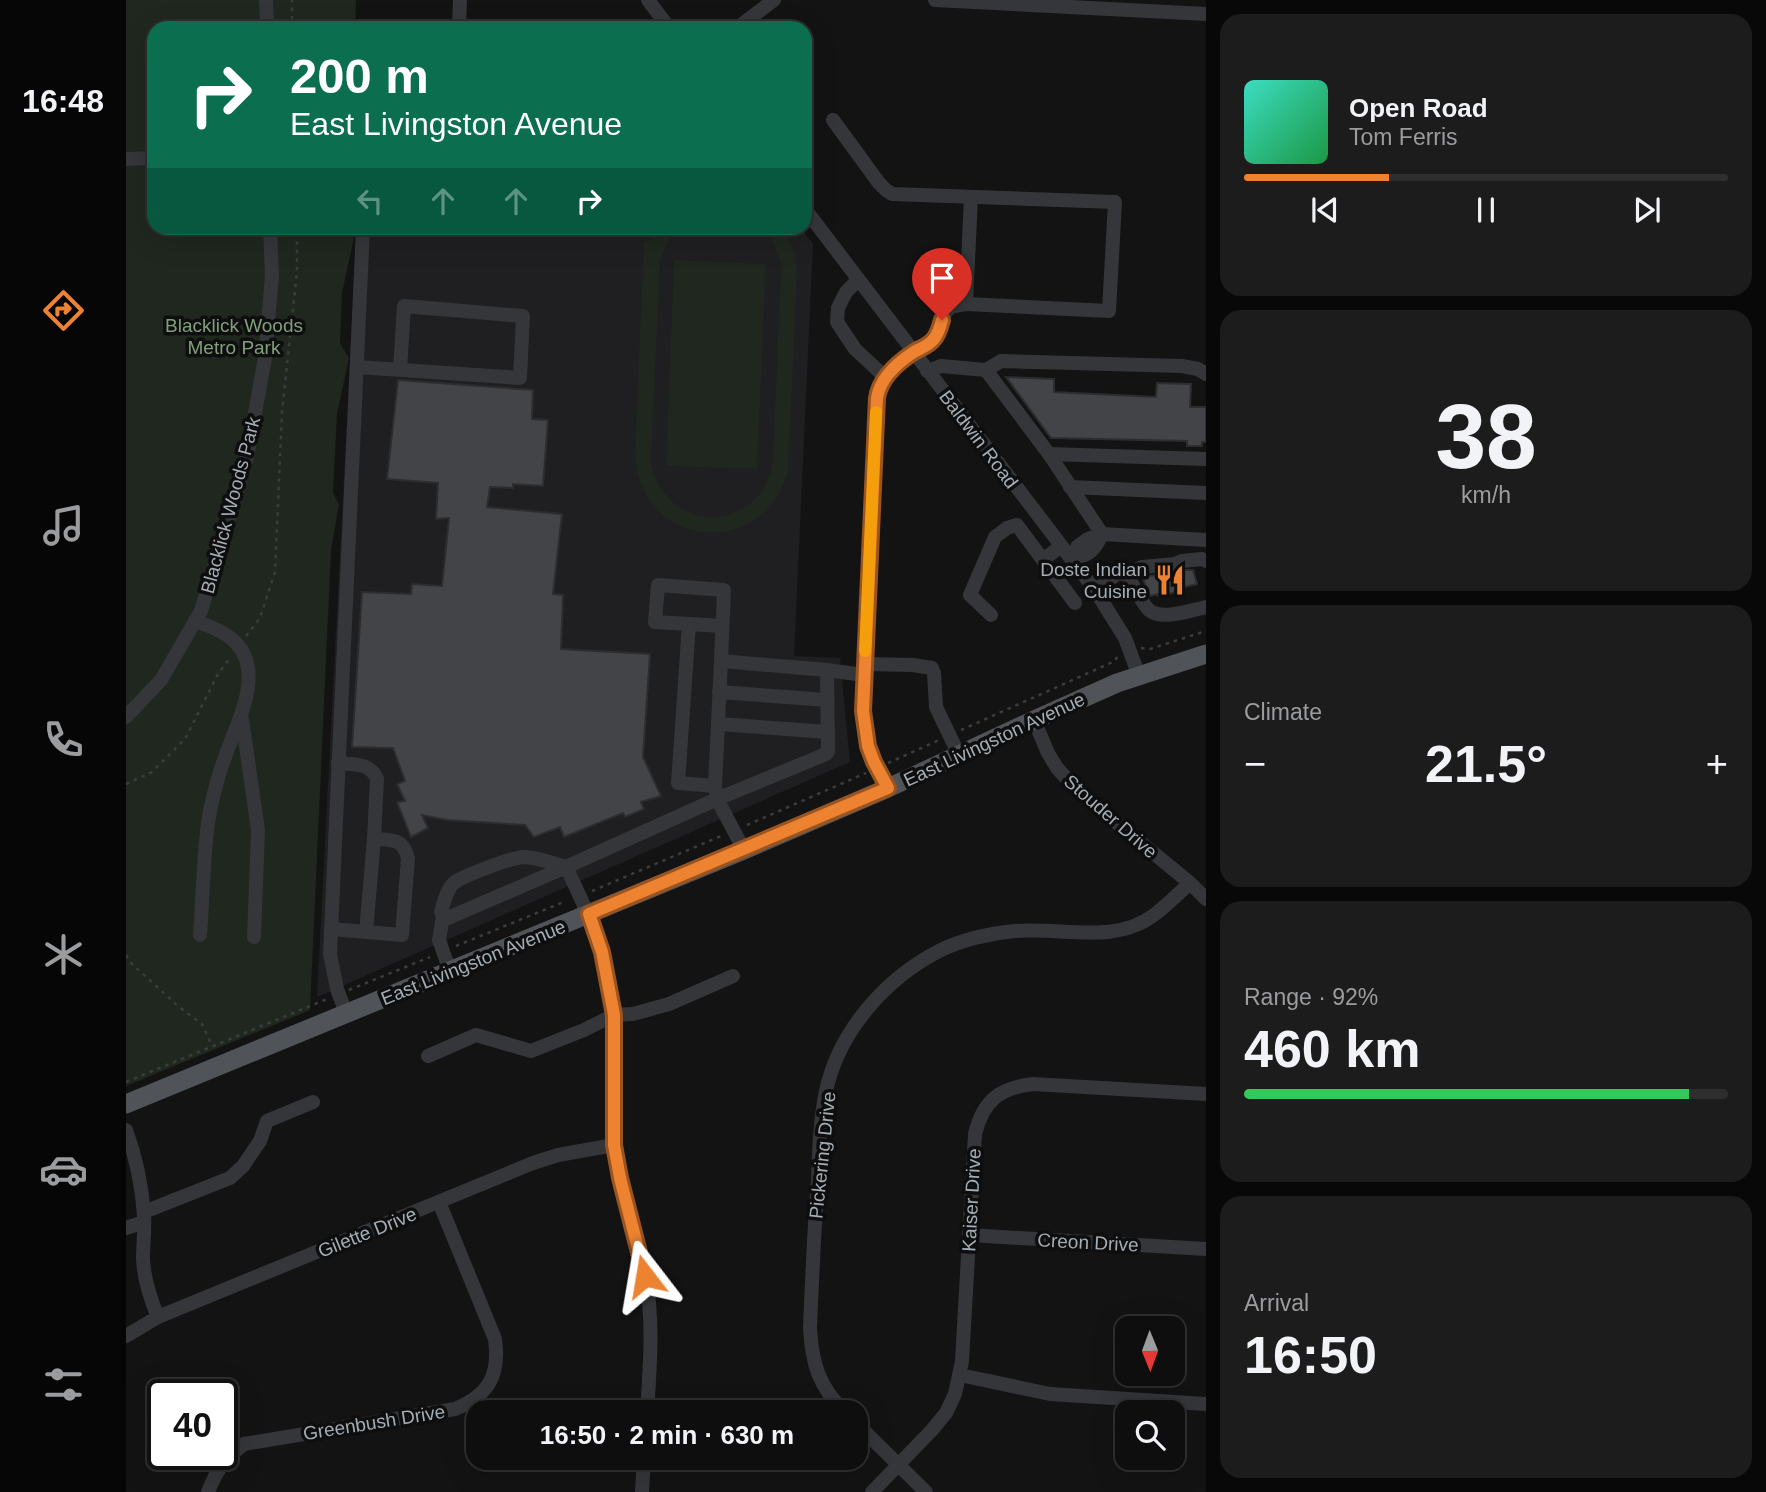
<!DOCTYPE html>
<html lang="en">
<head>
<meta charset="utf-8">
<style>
  :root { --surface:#0e0e0f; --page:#1c1c1d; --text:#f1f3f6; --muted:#9b9c9e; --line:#2e2e2f; --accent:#ed8231 }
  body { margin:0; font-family:Helvetica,sans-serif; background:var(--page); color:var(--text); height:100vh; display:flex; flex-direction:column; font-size:26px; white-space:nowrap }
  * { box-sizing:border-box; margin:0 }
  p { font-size:23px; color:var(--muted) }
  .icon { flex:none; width:38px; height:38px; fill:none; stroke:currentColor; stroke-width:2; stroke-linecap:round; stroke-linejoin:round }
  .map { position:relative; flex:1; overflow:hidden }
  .panel { display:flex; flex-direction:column; gap:14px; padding:14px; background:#080808; width:560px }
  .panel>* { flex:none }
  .banner { position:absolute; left:21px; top:21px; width:665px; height:214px; border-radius:21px; box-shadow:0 7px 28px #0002,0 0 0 2px var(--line); background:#0b6e4f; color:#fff; overflow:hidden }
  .needle { width:46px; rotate:179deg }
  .tools { position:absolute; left:989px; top:1316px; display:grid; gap:14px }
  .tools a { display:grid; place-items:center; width:70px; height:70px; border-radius:14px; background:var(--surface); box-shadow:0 7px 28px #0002,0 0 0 2px var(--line); font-size:35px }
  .speed { position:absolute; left:21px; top:1379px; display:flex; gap:14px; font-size:35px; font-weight:700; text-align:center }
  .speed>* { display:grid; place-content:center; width:91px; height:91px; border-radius:50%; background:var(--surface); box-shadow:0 7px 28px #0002,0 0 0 2px var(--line); line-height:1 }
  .speed .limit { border:4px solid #111; border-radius:10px; background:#fff; color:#111 }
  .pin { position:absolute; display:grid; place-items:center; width:60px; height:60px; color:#fff; margin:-72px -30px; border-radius:50% 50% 50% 0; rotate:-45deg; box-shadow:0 0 7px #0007 }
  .pin .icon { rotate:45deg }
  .me { position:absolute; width:77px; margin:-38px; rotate:346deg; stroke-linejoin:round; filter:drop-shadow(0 0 5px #0008) }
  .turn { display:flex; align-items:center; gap:24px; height:147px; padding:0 28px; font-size:32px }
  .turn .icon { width:91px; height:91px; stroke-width:2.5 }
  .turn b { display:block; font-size:49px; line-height:60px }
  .lanes { display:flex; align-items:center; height:66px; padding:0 28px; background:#0003; justify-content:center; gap:35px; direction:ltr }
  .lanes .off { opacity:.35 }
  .big { font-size:52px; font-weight:800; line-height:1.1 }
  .panel .card { flex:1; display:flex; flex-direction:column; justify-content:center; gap:10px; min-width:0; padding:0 24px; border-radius:21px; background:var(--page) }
  .panel .dial { align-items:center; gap:0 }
  .dial b { font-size:91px; line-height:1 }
  .song { display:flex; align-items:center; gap:21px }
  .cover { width:84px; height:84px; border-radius:10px; background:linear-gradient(135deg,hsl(170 70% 55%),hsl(140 70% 35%)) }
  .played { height:7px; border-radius:4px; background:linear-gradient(90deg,var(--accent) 30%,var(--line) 30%) }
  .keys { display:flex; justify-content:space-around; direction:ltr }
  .heat { display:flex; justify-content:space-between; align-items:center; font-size:38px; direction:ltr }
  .charge { height:10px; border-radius:5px; background:linear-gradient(90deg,#34c759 92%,var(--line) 0) }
  .trip { position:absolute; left:340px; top:1400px; width:402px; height:70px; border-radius:21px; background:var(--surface); box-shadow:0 7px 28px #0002,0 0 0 2px var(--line); font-weight:800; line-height:70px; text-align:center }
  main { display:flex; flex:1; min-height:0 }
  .dock { display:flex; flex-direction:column; width:126px; justify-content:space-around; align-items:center; background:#060606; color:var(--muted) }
  .dock .icon { width:49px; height:49px }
  .dock .current { color:var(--accent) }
  .dock b { font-size:32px; color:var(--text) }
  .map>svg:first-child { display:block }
  .built { fill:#1f1f21 }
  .green { fill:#1f271f }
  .building { fill:#424447; stroke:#2d2d30; stroke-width:2 }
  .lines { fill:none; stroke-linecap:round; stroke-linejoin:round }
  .path { stroke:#3a3d40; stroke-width:2.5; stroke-dasharray:3.5 5; stroke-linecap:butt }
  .minor { stroke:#343639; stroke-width:14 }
  .major { stroke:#505358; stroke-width:19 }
  .route-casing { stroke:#9a5420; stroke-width:18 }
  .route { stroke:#ed8231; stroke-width:12 }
  .slow { stroke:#f59e0b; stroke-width:12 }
  .labels { text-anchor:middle; stroke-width:7; stroke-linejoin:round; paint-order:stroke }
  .park-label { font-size:19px; fill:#829f7c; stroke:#0e0e0f }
  .street-label { font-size:19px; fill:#a4adb4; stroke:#0e0e0f }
  .poi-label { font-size:19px; fill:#a4adb4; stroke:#0e0e0f; text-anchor:end }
</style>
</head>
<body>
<main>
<nav class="dock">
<b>16:48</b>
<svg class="icon current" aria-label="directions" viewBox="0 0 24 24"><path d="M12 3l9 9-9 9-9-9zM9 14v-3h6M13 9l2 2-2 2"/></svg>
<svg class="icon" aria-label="music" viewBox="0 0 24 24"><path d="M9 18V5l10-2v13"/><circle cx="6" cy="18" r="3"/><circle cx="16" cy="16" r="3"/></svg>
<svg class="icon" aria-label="phone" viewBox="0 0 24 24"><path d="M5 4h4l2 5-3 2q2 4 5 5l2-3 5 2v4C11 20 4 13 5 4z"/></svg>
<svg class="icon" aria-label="climate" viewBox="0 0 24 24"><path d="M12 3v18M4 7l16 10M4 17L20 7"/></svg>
<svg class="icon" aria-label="car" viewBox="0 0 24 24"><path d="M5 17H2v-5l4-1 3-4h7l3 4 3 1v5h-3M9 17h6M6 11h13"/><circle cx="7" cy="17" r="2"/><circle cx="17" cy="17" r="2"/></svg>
<svg class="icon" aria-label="filters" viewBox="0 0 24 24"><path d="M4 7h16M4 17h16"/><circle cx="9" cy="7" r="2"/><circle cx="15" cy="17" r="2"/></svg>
</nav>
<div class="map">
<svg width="1080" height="1492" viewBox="0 0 1080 1492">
  <rect width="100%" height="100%" fill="#131314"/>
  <path class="built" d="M 231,228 L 675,228 L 687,244 L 668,656 L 714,658 L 724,762 L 191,997 Z"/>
  <g class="green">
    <path d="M 0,0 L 230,0 L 229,28 L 28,28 L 28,228 L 230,228 L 216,293 L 214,343 L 223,358 L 211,414 L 207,493 L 213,504 L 205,550 L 184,1010 L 0,1086 Z"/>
    <path d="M 532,228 L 554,228 L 541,243 L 534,261 L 525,463 C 540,537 638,534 647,459 L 655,266 C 652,251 646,238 634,228 L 656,228 C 666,243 671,258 671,276 L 662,472 C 635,563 512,548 509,453 L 518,241 L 524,241 Z"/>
    <path d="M 548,260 L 640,264 L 631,469 L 540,466 Z"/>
  </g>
  <g class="building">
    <path d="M 880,377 L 928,379 L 928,392 L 1030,397 L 1031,383 L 1065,384 L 1064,407 L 1080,407 L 1080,442 L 1076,442 L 1076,446 L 1061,446 L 1061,441 L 925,438 Z"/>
    <path d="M 272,380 L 407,390 L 406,419 L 422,420 L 417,486 L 387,484 L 387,488 L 364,487 L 361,507 L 436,514 L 427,594 L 437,595 L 435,649 L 524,654 L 517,757 L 535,796 L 515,802 L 518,809 L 499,817 L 497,813 L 438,837 L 434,827 L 408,837 L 399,825 L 321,820 L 296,815 L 302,828 L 285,837 L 271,802 L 279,801 L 271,784 L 279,781 L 267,748 L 226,747 L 236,592 L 285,594 L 286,584 L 316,586 L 323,518 L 310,519 L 312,483 L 261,479 Z"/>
    <path d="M 1058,570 L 1067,570 L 1071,584 L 1054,588 L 1055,591 L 1032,596 L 1032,594 L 1024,596 L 1020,589 L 1017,577 L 1019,576 L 1050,574 Z"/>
  </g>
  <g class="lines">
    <g class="path">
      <path d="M 166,28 L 166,0"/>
      <path d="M 120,636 L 134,618 L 149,572 L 156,412 L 171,271 L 171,228"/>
      <path d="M 1015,648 L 1024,649 L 1080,631"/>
      <path d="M 835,730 L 989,661 L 992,655"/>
      <path d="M 762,763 L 813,740"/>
      <path d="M 0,784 L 26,772 L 59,739 L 92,674 L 104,658"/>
      <path d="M 621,825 L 740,773"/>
      <path d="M 466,891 L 595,836"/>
      <path d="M 330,946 L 440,901"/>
      <path d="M 0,955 L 6,964 L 52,1006 L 76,1024 L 86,1046"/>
      <path d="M 223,990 L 304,957"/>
      <path d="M 0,1082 L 201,999"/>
    </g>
    <g class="minor">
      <path d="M 140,0 L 141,28"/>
      <path d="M 522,0 L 543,28"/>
      <path d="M 809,0 L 1080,14"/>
      <path d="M 333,28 L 334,0"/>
      <path d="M 611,28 L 648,0"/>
      <path d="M 707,120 L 753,183 L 760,190 L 766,194 L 989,202 L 983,311 L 840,304 C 836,305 828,305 824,308 C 814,315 815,332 806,341 C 801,347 794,349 788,353 C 770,364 754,378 751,398 L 737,711 L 742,746 L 748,762 L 762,788"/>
      <path d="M 0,159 L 28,158"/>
      <path d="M 679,209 L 969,590 L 999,638 L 1013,676"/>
      <path d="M 732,280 L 720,292 L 712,308 L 711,322 L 729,349 L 759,377"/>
      <path d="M 840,304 L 845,197"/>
      <path d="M 231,367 L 394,378 L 397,316 L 278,306 L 274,370"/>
      <path d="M 860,370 L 875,361 L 1056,366 L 1072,369 L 1080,374"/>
      <path d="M 801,371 L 815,366 L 860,370 L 923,454 L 976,534"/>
      <path d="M 923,454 L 1080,459"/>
      <path d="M 944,487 L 1080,493"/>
      <path d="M 950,556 L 951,547 L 962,539 L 976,534 L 1080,540"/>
      <path d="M 945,559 C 948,557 952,557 956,556 C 967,553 972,543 976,534"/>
      <path d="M 917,560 L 949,603"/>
      <path d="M 1001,575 L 1016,567 L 1049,564 L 1056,561 L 1076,559 L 1080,561"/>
      <path d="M 969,590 L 992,573 L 1001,575 C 1006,583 1017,605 1023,610 C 1035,621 1066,610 1080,607"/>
      <path d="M 865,615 L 844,595 L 869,537 L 881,528 L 891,525 L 917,560 L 935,546"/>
      <path d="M 69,621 C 89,628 111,636 119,657 C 132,689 107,731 98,760 C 91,780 85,802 82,823 C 77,860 77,898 74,935"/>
      <path d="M 563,624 L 596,626"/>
      <path d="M 739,664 L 787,665 L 806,668 L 808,673 L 810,707 L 833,755"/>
      <path d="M 701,670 L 595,661 L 589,786 L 591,799 L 700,754 L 702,751 L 701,670 L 738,675"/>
      <path d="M 593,692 L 701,700"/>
      <path d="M 0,717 L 35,680 L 75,611 L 121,457 L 139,358 L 146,275 L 144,228"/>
      <path d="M 116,719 L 132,830 L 128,937"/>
      <path d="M 908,720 L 922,753 L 931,768 L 952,791 L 1064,883 L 1080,899"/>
      <path d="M 592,724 L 702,732"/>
      <path d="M 589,786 L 552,783 L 563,624 L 529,622 L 532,585 L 598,590 L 595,661"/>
      <path d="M 317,916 L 322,918 L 440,867 C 426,863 412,857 397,857 C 384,858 340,875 329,882 C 321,888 318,902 315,912 L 317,916 L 313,940 L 324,971"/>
      <path d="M 205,929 L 276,935 L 282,858 C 277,838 266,840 248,839 L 251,779 C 244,762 228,765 212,763"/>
      <path d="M 240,932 L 248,839"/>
      <path d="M 220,1013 L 211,989 L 204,954 L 237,228"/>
      <path d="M 302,1056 L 350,1035 L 405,1051 L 458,1030 L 488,1015 L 507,1014 L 543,1004 L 607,976"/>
      <path d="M 0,1130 C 10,1157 16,1187 18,1216 C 19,1230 17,1245 17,1259 C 18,1280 24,1298 32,1317"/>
      <path d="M 18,1212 L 104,1178 L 117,1166 L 134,1141 L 141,1121 L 187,1102"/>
      <path d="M 0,1228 L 18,1222"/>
      <path d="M 843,1235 L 1080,1249"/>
      <path d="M 0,1336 L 32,1317 L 407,1163 L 432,1155 L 488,1145"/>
      <path d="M 834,1375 L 924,1394 L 1080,1404"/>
      <path d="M 521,1412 C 524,1366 528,1320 519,1274 C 510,1231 493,1189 488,1145 C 483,1107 490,1067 489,1028 C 488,970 465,918 440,867 L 591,799 L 618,850"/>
      <path d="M 719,1412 C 693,1387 686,1364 684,1328 C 686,1279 688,1230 692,1180 C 693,1150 694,1120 700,1091 C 713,1031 759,979 813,951 C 834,940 865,933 889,931 C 935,927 988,945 1028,915 C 1041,905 1052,894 1064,883"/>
      <path d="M 730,1423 L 800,1492"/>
      <path d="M 82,1492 C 90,1471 100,1457 118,1444 L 329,1409 C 363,1395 374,1375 369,1339 L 313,1202"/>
      <path d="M 516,1492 L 518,1458"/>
      <path d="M 746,1492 L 806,1430 L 820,1413 L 829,1394 L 836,1361 L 849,1134 C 857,1101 873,1088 907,1084 L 1080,1094"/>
    </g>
    <path class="major" d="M 0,1104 L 618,850 L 762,788 L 908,720 L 991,683 L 1080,654"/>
  </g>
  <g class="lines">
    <g class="route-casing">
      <path id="route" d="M 519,1276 L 494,1178 L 488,1145 L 488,1015 L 476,952 L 463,914 L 762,788 L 748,762 L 742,746 L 737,711 L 751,398 C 754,378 771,363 788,352 C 795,348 802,346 807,340 C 812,335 814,328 816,320"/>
    </g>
    <use href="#route" class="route"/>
    <path class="slow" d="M 739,651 L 750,412"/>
  </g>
  <defs>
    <g id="restaurant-bare" transform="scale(2.415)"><path d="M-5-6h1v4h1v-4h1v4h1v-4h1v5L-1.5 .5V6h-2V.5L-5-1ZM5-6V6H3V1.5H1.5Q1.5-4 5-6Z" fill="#ed8231" stroke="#0e0e0f" stroke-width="2.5" paint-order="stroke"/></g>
  </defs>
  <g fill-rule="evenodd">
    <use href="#restaurant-bare" x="1044" y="580"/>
  </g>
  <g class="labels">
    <g class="park-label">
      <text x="108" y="332">Blacklick Woods<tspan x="108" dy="22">Metro Park</tspan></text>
    </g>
    <g class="street-label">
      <text transform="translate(853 439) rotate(53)" y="7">Baldwin Road</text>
      <text transform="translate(104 505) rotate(-75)" y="7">Blacklick Woods Park</text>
      <text transform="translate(868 739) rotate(-25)" y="7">East Livingston Avenue</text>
      <text transform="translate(985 816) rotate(41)" y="7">Stouder Drive</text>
      <text transform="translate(347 962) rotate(-22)" y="7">East Livingston Avenue</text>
      <text transform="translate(696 1155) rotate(-84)" y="7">Pickering Drive</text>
      <text transform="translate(845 1200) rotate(-87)" y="7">Kaiser Drive</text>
      <text transform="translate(241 1232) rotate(-22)" y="7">Gilette Drive</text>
      <text transform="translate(962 1242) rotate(3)" y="7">Creon Drive</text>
      <text transform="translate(248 1422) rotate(-9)" y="7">Greenbush Drive</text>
    </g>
    <g class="poi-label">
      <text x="1021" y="576">Doste Indian<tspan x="1021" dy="22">Cuisine</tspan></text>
    </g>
  </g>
</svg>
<div class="tools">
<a><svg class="needle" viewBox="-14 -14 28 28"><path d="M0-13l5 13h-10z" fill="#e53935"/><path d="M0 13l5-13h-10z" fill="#9b9c9e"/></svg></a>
<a><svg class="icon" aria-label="search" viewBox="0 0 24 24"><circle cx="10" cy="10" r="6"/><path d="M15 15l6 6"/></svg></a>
</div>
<div class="speed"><div class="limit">40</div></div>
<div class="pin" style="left:816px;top:320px;background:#d93025"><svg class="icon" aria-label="arrive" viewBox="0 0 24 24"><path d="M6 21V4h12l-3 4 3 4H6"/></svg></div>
<svg class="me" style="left:519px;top:1276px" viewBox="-20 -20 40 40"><path d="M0-17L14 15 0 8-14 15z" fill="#ed8231" stroke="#fff" stroke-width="4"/></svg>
<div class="trip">16:50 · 2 min · 630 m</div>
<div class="banner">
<div class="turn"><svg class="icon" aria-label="right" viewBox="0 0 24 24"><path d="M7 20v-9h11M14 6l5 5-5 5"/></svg><div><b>200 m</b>East Livingston Avenue</div></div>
<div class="lanes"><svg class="icon off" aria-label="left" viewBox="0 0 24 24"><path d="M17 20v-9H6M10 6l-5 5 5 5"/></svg><svg class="icon off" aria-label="ahead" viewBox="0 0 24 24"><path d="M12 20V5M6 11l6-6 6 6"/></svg><svg class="icon off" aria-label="ahead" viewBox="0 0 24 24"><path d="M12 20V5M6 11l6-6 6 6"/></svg><svg class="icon" aria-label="right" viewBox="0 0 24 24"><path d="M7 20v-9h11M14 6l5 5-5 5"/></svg></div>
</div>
</div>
<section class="panel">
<div class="card">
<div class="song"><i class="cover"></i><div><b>Open Road</b><p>Tom Ferris</p></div></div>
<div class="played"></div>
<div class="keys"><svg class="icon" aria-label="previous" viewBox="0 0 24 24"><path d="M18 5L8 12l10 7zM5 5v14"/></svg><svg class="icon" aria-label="pause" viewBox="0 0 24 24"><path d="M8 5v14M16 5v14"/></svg><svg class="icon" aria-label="next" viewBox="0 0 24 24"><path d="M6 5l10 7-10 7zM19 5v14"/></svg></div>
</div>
<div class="card dial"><b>38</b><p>km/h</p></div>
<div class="card"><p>Climate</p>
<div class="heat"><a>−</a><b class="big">21.5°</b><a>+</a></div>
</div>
<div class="card"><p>Range · 92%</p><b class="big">460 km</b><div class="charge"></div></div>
<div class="card"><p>Arrival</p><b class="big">16:50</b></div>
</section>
</main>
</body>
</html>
